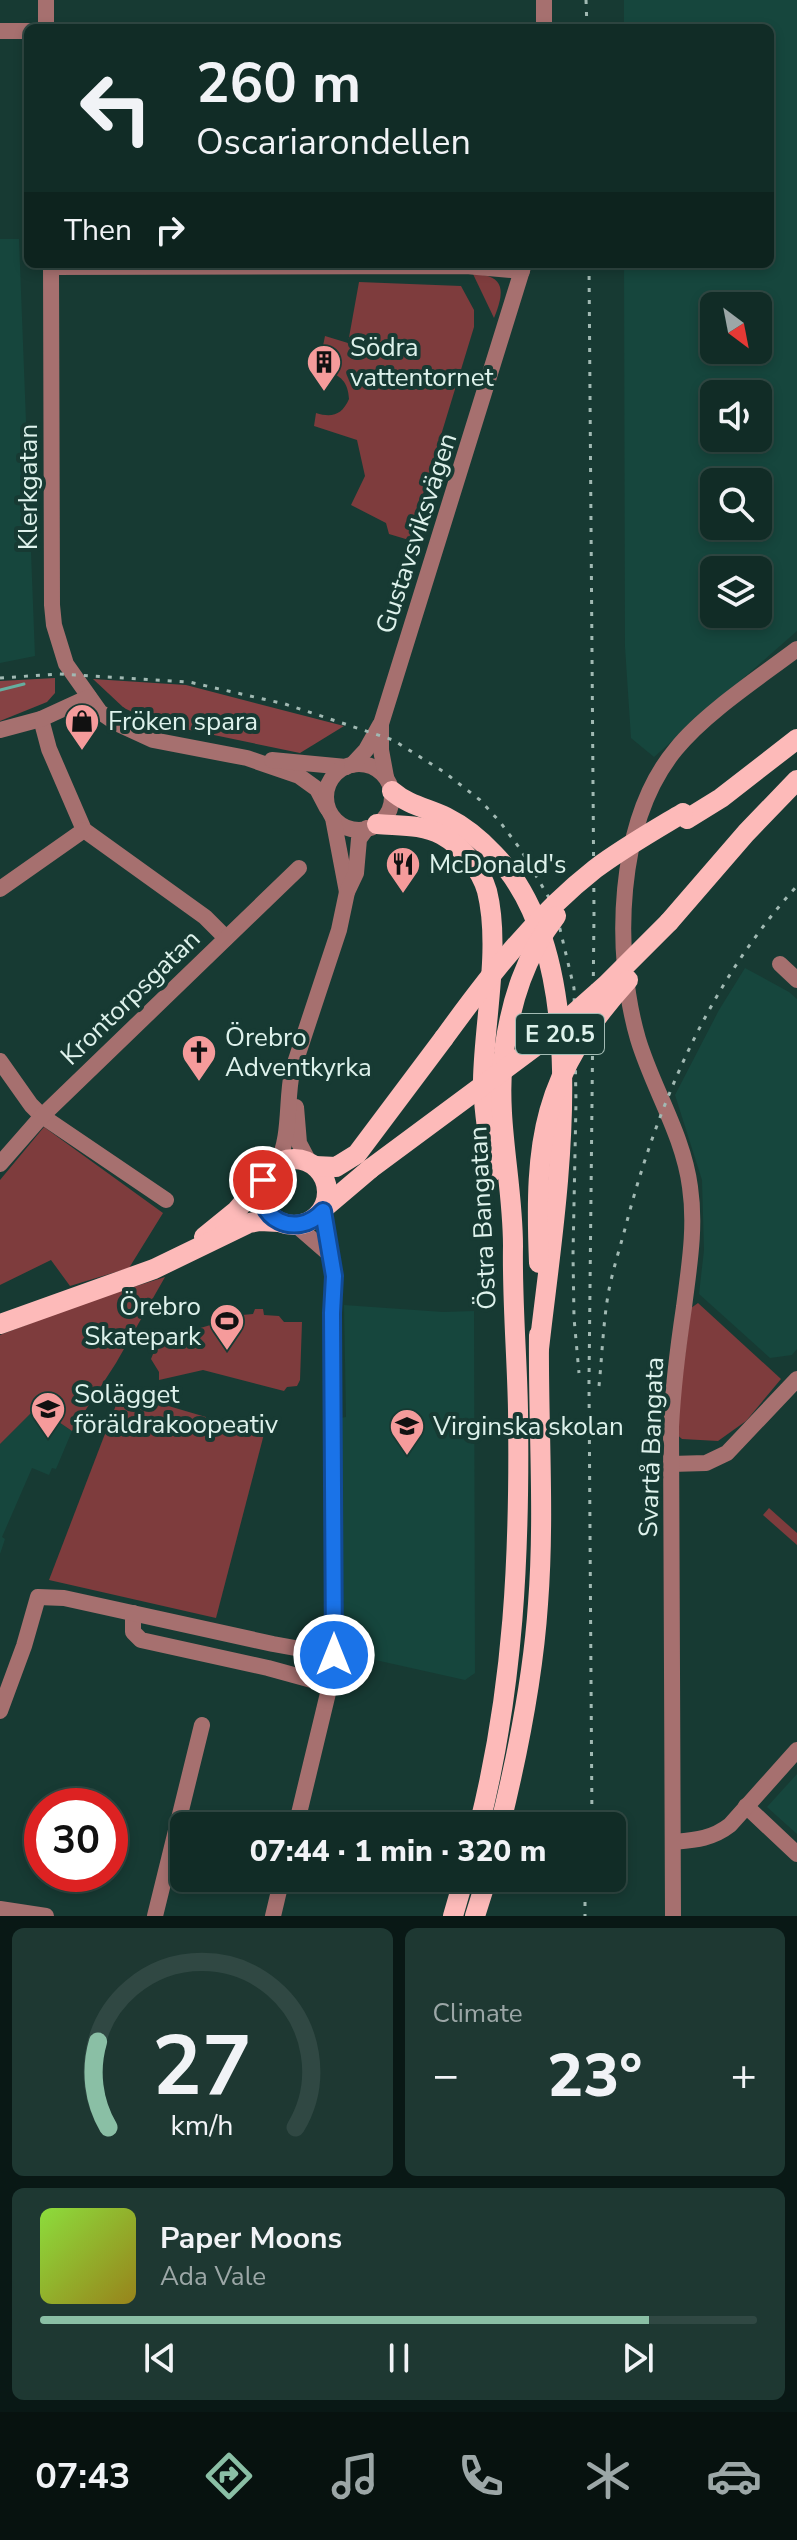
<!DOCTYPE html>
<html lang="en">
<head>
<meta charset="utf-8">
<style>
  :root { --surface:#112c26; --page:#1e3832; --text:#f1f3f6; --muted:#9ca7a7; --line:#304843; --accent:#8abfa5 }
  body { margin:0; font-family:"Nunito Sans",sans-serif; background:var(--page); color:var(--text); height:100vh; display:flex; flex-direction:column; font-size:30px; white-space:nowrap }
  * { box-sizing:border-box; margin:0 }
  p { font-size:26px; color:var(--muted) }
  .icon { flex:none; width:44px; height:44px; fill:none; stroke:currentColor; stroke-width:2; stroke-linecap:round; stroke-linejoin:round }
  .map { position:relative; height:1916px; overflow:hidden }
  .sheet { display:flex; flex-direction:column; gap:12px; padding:12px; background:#091815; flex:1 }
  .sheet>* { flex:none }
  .hud { position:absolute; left:24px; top:24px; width:750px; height:244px; border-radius:12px; box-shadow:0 4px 12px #0003,0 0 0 2px var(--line); background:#112c26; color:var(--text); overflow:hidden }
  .needle { width:52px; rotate:148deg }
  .buttons { position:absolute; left:700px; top:292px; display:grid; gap:16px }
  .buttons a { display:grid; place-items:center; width:72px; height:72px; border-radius:12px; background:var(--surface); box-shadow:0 4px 12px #0003,0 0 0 2px var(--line); font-size:40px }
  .speed { position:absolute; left:24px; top:1788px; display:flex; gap:16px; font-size:40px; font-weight:700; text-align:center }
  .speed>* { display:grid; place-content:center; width:104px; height:104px; border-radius:50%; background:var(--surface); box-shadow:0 4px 12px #0003,0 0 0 2px var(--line); line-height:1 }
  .speed .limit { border:12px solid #d22; background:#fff; color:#111 }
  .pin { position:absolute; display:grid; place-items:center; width:68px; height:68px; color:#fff; margin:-34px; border:4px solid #fff; border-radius:50%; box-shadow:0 2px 8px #0007 }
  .me { position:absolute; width:88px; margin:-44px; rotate:0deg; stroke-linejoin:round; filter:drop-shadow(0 0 6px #0008) }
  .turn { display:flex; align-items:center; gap:28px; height:168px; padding:0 40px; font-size:36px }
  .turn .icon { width:104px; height:104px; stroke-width:2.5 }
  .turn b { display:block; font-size:56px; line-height:68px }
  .then { display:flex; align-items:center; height:76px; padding:0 40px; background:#0003; gap:16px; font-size:30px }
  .big { font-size:60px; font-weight:800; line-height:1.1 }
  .sheet .widget { flex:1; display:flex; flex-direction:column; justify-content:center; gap:12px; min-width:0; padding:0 28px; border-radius:12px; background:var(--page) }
  .sheet .dial { align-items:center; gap:0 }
  .dial svg { height:208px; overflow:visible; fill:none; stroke:var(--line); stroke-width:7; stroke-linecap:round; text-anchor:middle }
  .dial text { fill:var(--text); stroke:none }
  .song { display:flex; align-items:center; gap:24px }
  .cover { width:96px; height:96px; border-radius:12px; background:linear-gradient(135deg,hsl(90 70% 55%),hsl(50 70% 35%)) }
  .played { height:8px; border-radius:4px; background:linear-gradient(90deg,var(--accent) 85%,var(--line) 85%) }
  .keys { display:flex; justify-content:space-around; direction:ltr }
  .heat { display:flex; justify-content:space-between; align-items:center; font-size:44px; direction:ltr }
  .sheet .tiles { flex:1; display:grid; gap:12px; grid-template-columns:1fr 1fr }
  .widget:last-child { grid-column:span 2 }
  .trip { position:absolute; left:170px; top:1812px; width:456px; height:80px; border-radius:12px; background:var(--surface); box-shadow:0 4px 12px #0003,0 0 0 2px var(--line); font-weight:800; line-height:80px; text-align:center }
  .tab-bar { display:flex; height:128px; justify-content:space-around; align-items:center; background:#07120f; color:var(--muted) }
  .tab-bar .icon { width:56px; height:56px }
  .tab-bar .selected { color:var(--accent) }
  .tab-bar b { font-size:36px; color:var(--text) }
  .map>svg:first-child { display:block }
  .built { fill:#16463d; fill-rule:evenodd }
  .green { fill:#7e3c3d }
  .forest { fill:#864244 }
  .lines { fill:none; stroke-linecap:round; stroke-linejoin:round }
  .stream { stroke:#65ae9f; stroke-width:3 }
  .minor { stroke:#a6706f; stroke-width:16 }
  .major { stroke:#fdbab9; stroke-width:20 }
  .rail { stroke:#a1b9b3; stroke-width:3; stroke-dasharray:4 8; stroke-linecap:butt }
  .major-bridge { stroke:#fdbab9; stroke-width:20 }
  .route-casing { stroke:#114b97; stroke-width:20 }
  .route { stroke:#1a73e8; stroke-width:14 }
  .labels { text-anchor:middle; stroke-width:8; stroke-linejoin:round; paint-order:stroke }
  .shield { fill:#173a33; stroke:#a2bbb4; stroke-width:2 }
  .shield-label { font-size:24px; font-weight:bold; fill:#def2ec }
  .poi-label { font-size:26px; fill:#def2ec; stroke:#173a33; text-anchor:start }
  .street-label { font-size:26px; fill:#def2ec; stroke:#173a33 }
</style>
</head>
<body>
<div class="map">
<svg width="797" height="1916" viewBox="0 0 797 1916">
  <rect width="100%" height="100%" fill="#173a33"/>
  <g class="built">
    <path d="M 624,0 L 797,0 L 797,631 L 654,757 L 631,738 L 625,647 L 624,264 L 770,264 L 770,28 L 624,28 ZM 714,306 L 758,306 L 758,350 L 714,350 ZM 714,394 L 758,394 L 758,438 L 714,438 ZM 714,482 L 758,482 L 758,526 L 714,526 ZM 714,570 L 758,570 L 758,614 L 714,614 Z"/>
    <path d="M 0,239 L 19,239 L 35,656 L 0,663 Z"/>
    <path d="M 745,968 L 789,992 L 797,999 L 797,1349 L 792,1355 L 770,1358 L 699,1294 L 704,1250 L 702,1180 L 675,1095 L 719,1010 Z"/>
    <path d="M 344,1305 L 443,1312 L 474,1311 L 475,1673 L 465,1680 L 344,1653 L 341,1418 L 346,1417 Z"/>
    <path d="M 37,1407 L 72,1431 L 56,1469 L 52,1468 L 49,1475 L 32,1468 L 2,1537 L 5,1539 L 0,1554 L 0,1444 Z"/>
    <path d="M 797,1774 L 797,1834 L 767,1807 Z"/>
  </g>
  <g class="green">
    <path d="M 473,274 C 507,275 504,293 494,318 Z"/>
    <path d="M 359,282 L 461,286 L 474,310 L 474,327 L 409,540 L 389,534 L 386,523 L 351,505 L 365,476 L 357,440 L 314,426 L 316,413 C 332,418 342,415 349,399 C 348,382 341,375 325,371 L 332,350 L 323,346 L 325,336 L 348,343 Z"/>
    <path d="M 44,1127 L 163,1213 L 129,1268 L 70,1286 L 51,1260 L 0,1285 L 0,1180 Z"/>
    <path d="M 165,1277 L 116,1363 L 72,1431 L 37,1407 L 0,1444 L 0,1335 L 86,1302 Z"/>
    <path d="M 698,1303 L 781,1379 L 746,1421 L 718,1441 L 682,1439 L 675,1433 L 691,1308 Z"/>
    <path d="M 255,1309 L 263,1309 L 264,1315 L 279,1316 L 284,1322 L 302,1322 L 300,1380 L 297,1386 L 287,1387 L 284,1391 L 203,1370 L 159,1380 L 159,1372 L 151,1359 L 161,1334 L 180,1334 L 224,1321 L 227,1315 L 237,1310 L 242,1315 L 253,1314 Z"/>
    <path d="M 121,1392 L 264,1434 L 216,1618 L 49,1580 Z"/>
    <path d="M 769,1508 L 797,1533 L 797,1545 L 763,1515 Z"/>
  </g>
  <g class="forest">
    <path d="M 55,678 L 55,693 L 47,702 L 0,721 L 0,681 Z"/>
    <path d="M 93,679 L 186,685 L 344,726 L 300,753 L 156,723 L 124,708 Z"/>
  </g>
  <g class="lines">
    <path class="stream" d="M 0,690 L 24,684"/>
    <g class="minor">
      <path d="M 46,0 L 46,28"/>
      <path d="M 544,0 L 544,28"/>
      <path d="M 0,31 L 28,31"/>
      <path d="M 51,264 L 52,605 L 54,625 L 66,664 L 100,712 L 116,723 L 153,740 L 247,758 L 299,776 L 317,789 L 327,808"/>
      <path d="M 51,267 L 466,266 L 522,271"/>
      <path d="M 41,719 L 49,749 L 84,830 L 205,917 L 226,938"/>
      <path d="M 0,730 L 41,719 L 89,697"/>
      <path d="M 272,760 L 346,767"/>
      <circle cx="359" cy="797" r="33"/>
      <path d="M 352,765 L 366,750 L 380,725"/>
      <path d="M 386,777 L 381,750 L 381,724 L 524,264"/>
      <path d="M 333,818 L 347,892"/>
      <path d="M 0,889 L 84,830"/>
      <path d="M 780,964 L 797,980"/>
      <path d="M 0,1061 L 31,1105 L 42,1116 L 166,1200"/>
      <path d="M 296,1107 L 299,1143 L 309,1162"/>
      <path d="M 0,1164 L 42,1116 L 299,868"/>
      <path d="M 277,1164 C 291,1137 286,1101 292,1072 L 339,930 L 347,892 L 356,873 L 359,839 L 367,828"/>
      <path d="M 297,1226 L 328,1253"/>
      <path d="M 671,1464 L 706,1463 L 727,1453 L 797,1379"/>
      <path d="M 133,1613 L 133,1632 L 141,1640 L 268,1668 L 330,1685"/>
      <path d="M 0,1711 L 24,1646 L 38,1597 L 64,1598 L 273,1644 L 334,1655"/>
      <path d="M 746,1806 L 797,1854"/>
      <path d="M 296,1826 L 329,1689 L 334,1655 L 332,1313 L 334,1276 L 323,1211"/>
      <path d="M 673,1842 C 695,1840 712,1839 730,1825 L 797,1750"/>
      <path d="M 0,1909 L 46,1916"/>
      <path d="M 155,1916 L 202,1725"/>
      <path d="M 273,1916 L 282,1878"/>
      <path d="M 673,1916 L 671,1427 C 673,1387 678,1347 684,1307 C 689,1267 696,1228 690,1187 C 683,1134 653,1089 638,1039 C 613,953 616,821 676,749 C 705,713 760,677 797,649"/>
    </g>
    <g class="major">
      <path d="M 392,791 C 408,805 427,808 446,817 C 464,826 480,839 494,854 C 601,964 554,1210 539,1349"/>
      <path d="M 687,819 L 721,798 L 797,739"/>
      <path d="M 377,824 C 399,826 422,824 442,835 C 462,846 481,870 487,891 C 501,947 484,1022 483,1080 C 483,1110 489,1140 493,1171"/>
      <path d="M 669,922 L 746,833 L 797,780"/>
      <circle cx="294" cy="1192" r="33"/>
      <path d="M 315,1166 L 336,1167 L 357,1154 L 444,1038"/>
      <path d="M 324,1208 L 370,1169"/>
      <path d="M 204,1237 L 236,1211 L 263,1180"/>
      <path d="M 0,1324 L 154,1269 L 249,1223 L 260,1221 L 279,1222"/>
      <path d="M 479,1826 C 514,1687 520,1553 518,1410 C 517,1355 512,1301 513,1246 C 513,1183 496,1121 503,1058"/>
      <path d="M 500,1826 C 518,1753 533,1679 538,1604 C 545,1514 538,1425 539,1335"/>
      <path d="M 453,1916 L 464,1878"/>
      <path d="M 475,1916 L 487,1878"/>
    </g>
    <g class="rail">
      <path d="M 586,0 L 587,28"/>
      <path d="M 589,264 L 594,914 L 589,1382 L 592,1826"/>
      <path d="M 0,678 L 59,674 L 189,682 L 285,704 L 393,740 L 444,772 L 480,800 L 500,822 L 521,850 L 555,908 L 574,988 L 576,1102 L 573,1255 L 574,1318 L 579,1373"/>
      <path d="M 599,1386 C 602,1356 603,1326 608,1295 C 612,1272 620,1248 626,1225 C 658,1102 711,980 797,886"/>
      <path d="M 585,1878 L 585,1916"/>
    </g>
    <g class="major-bridge">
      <path d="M 444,1038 C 489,976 535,916 595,869 C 623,848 653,831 683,813"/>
      <path d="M 504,1051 C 511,1001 525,956 556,916"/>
      <path d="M 370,1169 L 544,1040 L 606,985 L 669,922"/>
      <path d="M 539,1263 C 534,1139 542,1075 628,980"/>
    </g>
  </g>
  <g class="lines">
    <g class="route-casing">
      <path id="route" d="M 263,1180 C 252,1219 297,1240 323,1211 L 334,1276 L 332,1313 L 334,1655"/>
    </g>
    <use href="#route" class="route"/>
  </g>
  <defs>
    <g id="building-pin" transform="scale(1.8)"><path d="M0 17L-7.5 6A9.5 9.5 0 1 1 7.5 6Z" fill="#f59b9b" stroke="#173a33"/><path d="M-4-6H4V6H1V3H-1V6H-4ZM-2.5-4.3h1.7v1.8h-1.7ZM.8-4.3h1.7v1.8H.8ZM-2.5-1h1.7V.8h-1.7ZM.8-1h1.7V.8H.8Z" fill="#111"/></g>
    <g id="shop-pin" transform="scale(1.8)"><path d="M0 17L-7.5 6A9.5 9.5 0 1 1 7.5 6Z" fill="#f59b9b" stroke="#173a33"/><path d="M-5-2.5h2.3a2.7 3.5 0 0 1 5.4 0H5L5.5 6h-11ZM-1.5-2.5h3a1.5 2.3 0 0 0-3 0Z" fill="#111"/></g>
    <g id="restaurant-pin" transform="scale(1.8)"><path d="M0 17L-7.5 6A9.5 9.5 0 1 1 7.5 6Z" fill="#f59b9b" stroke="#173a33"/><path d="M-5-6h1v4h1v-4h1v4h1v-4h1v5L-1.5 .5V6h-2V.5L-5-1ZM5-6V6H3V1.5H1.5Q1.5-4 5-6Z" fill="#111"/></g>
    <g id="church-pin" transform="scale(1.8)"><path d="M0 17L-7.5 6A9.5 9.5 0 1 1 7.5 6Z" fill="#f59b9b" stroke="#173a33"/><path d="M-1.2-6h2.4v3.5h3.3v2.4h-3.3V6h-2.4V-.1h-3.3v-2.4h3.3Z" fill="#111"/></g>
    <g id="stadium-pin" transform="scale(1.8)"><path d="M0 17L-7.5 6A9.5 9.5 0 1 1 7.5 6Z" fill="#f59b9b" stroke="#173a33"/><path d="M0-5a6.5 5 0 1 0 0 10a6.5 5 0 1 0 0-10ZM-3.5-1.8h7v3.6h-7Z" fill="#111"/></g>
    <g id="school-pin" transform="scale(1.8)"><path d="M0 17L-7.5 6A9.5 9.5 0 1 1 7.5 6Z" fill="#f59b9b" stroke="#173a33"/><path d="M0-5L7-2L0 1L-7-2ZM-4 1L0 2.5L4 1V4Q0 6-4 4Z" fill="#111"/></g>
  </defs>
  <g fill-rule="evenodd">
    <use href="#building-pin" x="324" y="362"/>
    <use href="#shop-pin" x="82" y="721"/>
    <use href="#restaurant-pin" x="403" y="864"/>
    <use href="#church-pin" x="199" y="1052"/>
    <use href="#stadium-pin" x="227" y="1321"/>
    <use href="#school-pin" x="48" y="1409"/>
    <use href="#school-pin" x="407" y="1426"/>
  </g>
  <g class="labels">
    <rect class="shield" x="516" y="1014" width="88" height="40" rx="6"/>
    <g class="shield-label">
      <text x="560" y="1042">E 20.5</text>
    </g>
    <g class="poi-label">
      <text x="350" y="356">Södra<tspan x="350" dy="30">vattentornet</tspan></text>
      <text x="108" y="730">Fröken spara</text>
      <text x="429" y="873">McDonald's</text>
      <text x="225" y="1046">Örebro<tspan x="225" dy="30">Adventkyrka</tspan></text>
      <text x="201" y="1315" text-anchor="end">Örebro<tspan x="201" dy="30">Skatepark</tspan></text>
      <text x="74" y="1403">Solägget<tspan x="74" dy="30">föräldrakoopeativ</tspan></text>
      <text x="433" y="1435">Virginska skolan</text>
    </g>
    <g class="street-label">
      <text transform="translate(28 487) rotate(-90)" y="9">Klerkgatan</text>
      <text transform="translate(416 533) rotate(-72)" y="9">Gustavsviksvägen</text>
      <text transform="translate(130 997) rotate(-44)" y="9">Krontorpsgatan</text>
      <text transform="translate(482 1218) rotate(-93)" y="9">Östra Bangatan</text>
      <text transform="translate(651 1447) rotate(-88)" y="9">Svartå Bangata</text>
    </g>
  </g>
</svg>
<div class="buttons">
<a><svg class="needle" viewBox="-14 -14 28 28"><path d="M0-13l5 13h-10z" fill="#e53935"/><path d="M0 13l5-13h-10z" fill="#9ca7a7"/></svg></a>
<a><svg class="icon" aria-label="sound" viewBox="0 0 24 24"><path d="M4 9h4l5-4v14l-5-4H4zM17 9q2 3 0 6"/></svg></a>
<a><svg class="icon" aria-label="search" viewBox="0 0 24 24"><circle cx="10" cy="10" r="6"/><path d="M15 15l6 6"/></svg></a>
<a><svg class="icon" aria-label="layers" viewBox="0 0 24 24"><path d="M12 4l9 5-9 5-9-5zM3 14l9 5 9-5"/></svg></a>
</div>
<div class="speed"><div class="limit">30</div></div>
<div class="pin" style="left:263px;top:1180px;background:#d93025"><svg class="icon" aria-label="arrive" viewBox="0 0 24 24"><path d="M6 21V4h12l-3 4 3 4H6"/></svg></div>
<svg class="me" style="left:334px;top:1655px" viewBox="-20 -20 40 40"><circle r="17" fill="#1a73e8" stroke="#fff" stroke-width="3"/><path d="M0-11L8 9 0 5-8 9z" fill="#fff"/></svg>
<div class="trip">07:44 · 1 min · 320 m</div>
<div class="hud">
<div class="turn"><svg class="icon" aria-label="left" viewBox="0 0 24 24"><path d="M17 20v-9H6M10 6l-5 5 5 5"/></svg><div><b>260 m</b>Oscariarondellen</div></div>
<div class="then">Then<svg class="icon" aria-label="right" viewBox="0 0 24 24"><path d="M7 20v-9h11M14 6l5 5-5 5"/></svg></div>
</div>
</div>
<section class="sheet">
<div class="tiles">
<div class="widget dial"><svg viewBox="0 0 100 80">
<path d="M14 69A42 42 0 1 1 86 69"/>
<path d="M14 69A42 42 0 0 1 10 36" stroke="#8abfa5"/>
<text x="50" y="56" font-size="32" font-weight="700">27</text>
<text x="50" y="72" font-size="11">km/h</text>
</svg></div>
<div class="widget"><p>Climate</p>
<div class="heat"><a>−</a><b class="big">23°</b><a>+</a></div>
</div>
<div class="widget">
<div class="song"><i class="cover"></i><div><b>Paper Moons</b><p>Ada Vale</p></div></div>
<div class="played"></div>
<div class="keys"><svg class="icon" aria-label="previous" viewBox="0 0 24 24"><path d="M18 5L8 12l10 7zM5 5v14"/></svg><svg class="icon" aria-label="pause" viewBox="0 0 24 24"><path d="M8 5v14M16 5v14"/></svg><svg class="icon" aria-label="next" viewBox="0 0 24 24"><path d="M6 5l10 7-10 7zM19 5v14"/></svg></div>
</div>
</div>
</section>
<nav class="tab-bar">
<b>07:43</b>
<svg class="icon selected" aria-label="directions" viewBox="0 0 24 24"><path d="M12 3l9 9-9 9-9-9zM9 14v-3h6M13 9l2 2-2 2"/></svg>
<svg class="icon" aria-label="music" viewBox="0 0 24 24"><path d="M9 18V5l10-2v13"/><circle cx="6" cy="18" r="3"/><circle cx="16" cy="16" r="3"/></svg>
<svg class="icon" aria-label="phone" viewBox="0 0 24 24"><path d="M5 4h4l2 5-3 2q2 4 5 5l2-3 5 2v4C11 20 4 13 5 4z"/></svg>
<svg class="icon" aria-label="climate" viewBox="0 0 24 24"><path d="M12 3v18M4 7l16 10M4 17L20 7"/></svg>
<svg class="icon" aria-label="car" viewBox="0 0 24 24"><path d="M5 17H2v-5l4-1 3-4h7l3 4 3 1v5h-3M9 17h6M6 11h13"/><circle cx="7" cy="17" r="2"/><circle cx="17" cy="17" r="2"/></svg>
</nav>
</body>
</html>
